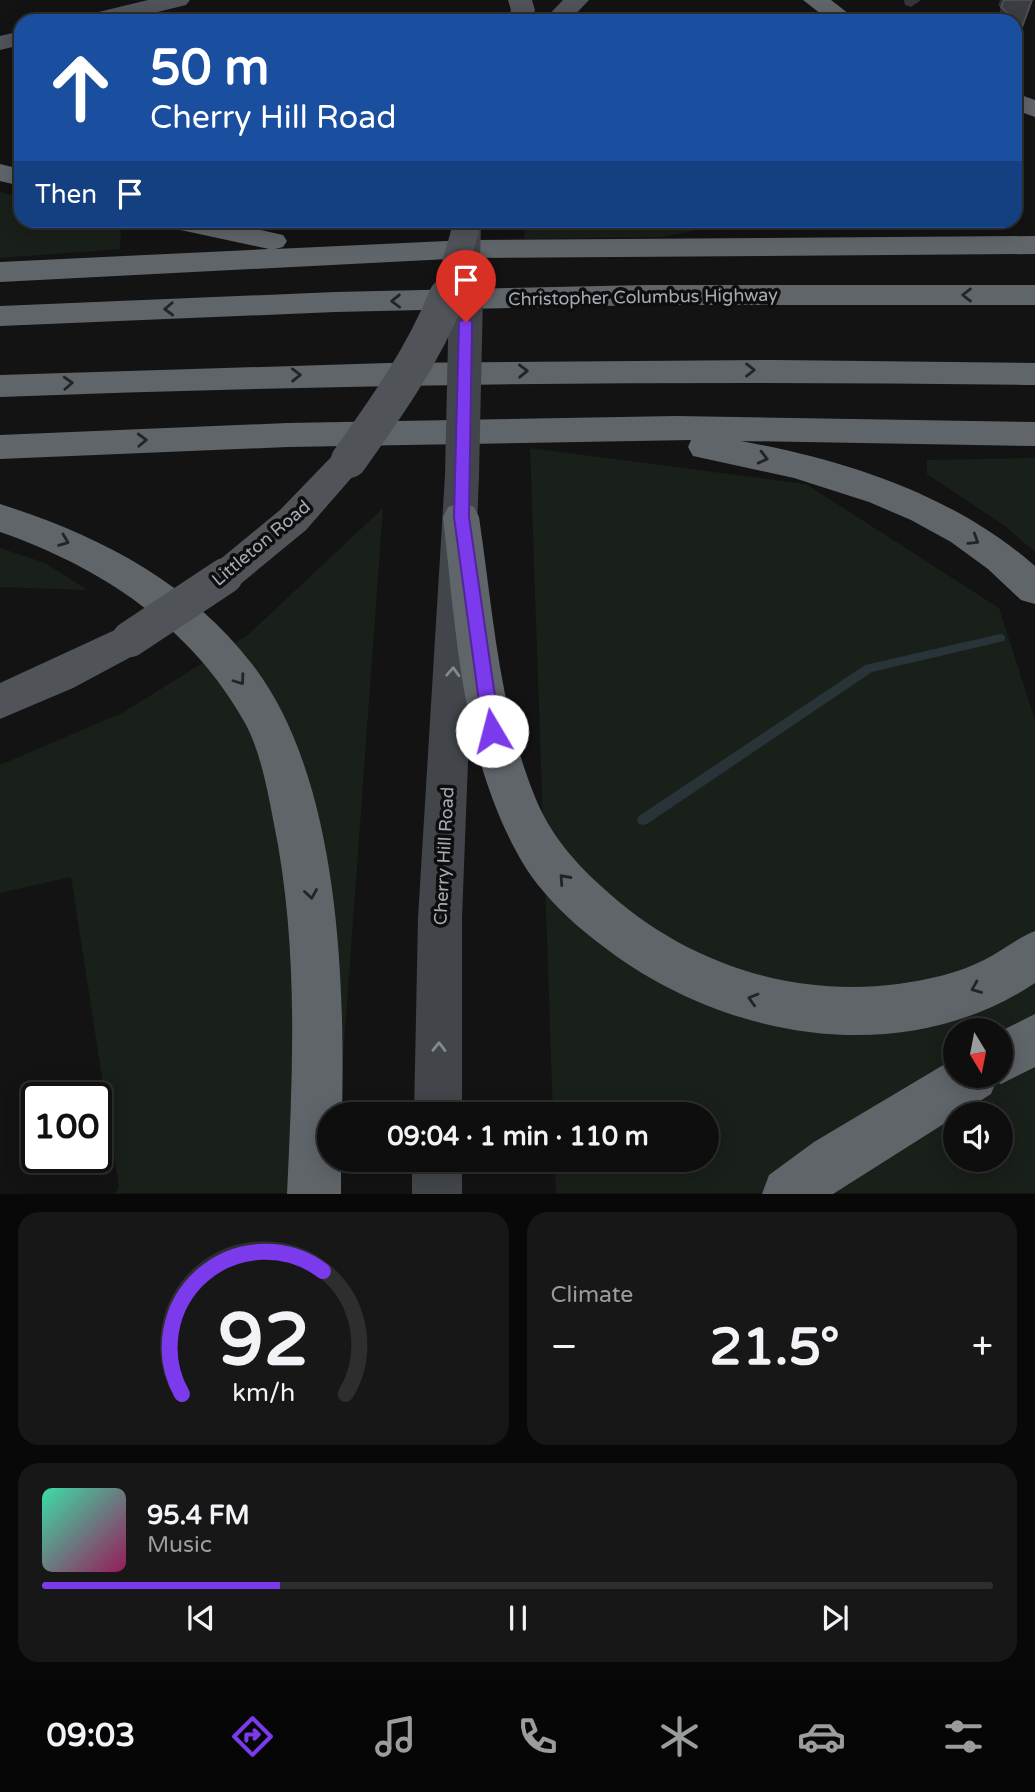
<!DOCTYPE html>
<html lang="en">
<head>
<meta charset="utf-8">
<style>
  :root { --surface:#0e0e0f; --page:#171718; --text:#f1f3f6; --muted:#9b9c9e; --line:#2e2e2f; --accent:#7c3aed }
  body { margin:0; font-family:"Varela Round",sans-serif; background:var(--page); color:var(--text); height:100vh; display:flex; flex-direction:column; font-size:26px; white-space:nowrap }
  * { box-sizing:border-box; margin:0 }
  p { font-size:23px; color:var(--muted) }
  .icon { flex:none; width:38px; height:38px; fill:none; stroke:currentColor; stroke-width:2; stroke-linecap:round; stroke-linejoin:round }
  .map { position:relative; height:1194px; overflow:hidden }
  .side { display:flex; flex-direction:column; gap:18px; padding:18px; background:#080808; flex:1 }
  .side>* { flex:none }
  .top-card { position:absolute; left:14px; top:14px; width:1008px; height:214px; border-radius:21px; box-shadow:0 4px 18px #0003,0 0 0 2px var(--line); background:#1a4fa0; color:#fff; overflow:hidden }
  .needle { width:46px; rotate:170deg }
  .controls { position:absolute; left:943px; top:1018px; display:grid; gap:14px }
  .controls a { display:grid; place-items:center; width:70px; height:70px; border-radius:50%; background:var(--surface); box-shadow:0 4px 18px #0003,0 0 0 2px var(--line); font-size:35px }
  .speed { position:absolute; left:21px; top:1082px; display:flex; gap:14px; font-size:35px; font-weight:700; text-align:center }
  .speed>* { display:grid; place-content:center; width:91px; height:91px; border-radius:50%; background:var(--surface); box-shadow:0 4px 18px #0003,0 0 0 2px var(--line); line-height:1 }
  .speed .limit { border:4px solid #111; border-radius:10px; background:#fff; color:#111 }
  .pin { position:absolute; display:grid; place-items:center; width:60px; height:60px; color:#fff; margin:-72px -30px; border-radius:50% 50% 50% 0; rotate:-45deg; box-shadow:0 0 7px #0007 }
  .pin .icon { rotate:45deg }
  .me { position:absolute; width:77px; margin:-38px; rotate:352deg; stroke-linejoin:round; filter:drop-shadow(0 0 5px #0008) }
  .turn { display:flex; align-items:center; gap:24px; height:147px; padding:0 21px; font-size:32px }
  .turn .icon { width:91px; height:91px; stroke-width:2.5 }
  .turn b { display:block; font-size:49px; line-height:60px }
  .then { display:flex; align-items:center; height:66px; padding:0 21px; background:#0003; gap:14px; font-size:26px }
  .big { font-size:52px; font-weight:700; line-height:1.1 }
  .side .widget { flex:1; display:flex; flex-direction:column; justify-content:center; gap:10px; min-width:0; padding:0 24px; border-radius:21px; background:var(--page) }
  .side .dial { align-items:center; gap:0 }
  .dial svg { height:182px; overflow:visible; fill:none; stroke:var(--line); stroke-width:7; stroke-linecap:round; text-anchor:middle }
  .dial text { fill:var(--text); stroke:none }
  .song { display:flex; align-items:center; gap:21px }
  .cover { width:84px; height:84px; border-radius:10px; background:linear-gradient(135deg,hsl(160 70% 55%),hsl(330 70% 35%)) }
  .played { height:7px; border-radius:4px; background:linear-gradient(90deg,var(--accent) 25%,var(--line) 25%) }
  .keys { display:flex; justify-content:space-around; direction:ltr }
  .heat { display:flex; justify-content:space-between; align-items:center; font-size:38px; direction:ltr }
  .side .tiles { flex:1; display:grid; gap:18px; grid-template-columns:1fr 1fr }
  .widget:last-child { grid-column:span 2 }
  .trip { position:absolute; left:317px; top:1102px; width:402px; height:70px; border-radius:35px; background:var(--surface); box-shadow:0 4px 18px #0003,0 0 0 2px var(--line); font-weight:700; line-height:70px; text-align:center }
  .tabs { display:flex; height:112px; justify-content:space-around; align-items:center; background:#060606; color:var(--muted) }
  .tabs .icon { width:49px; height:49px }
  .tabs .current { color:var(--accent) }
  .tabs b { font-size:32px; color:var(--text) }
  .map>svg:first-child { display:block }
  .green { fill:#191f19; fill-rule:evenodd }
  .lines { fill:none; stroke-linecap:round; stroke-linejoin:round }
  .stream { fill:#293438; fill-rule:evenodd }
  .minor { fill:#343639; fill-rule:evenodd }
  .secondary { fill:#424549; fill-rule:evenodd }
  .primary { fill:#505358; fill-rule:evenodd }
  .motorway { fill:#60656a; fill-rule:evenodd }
  .secondary-bridge-far1 { stroke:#424549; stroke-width:26 }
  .secondary-bridge { stroke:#424549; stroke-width:34 }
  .primary-bridge-far1 { stroke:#505358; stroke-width:27 }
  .primary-bridge { stroke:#505358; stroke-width:36 }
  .wall { fill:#2f2f32 }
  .building { fill:#3b3d40; stroke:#4c4e52; stroke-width:2 }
  .oneway { stroke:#222426 }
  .oneway2 { stroke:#82898f }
  .route { fill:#7c3aed; stroke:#51269a; stroke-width:2 }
  .labels { text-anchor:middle; stroke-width:7; stroke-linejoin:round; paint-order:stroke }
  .street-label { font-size:18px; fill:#a4adb5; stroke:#0e0e0f }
</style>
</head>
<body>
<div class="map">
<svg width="1035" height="1194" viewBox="0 0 1035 1194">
  <rect width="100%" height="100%" fill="#131314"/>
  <g class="green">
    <path d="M 0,192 L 21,197 L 21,220 L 98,221 L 121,229 L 120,249 L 0,258 Z"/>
    <path d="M 525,221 L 525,220 L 742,221 L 663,237 L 524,239 Z"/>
    <path d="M 530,448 L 806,484 L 999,608 L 1035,720 L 1035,1193 L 556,1193 L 554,1160 L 707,1160 L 707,1115 L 553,1115 ZM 956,1031 L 1001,1031 L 1001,1076 L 956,1076 ZM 956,1115 L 1001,1115 L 1001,1160 L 956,1160 Z"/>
    <path d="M 1035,458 L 1035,552 L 1005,526 L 927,474 L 927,460 Z"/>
    <path d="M 383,508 L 339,1115 L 329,1115 L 329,1160 L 333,1193 L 115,1193 L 119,1187 L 71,877 L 0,893 L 0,765 L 124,712 L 249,634 Z"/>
    <path d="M 0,548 L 45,563 L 88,590 L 0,587 Z"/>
  </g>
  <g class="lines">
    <path class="stream" d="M 1000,634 L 1004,635 L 1005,638 L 1004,641 L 872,672 L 647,824 L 643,825 L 639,824 L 637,820 L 639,816 L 865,665 Z"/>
    <path class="minor" d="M 904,0 L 921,0 L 911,7 L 905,5 Z"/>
    <g class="secondary">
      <path d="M 462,463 L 474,466 L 479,475 L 462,918 L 462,1115 L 414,1115 L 418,918 L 445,475 L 450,466 Z"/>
      <rect x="412" y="1160" width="50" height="34"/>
    </g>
    <g class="primary">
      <path d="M 148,0 L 190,0 L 186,5 L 121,21 L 79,21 L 82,16 Z"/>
      <path d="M 508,0 L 532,0 L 535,10 L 532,21 L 508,21 L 511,10 Z"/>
      <path d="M 563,0 L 589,0 L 569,21 L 543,21 Z"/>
      <path d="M 21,31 L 21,45 L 0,50 L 0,36 Z"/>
      <path d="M 349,447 L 361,451 L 367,460 L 306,530 L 238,586 L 225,591 L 212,586 L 206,576 L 212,566 L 280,510 L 337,451 Z"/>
      <path d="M 130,623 L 144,628 L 150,639 L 144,650 L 73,688 L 0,719 L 0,683 Z"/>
    </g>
    <g class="motorway">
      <path d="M 803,0 L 831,0 L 858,21 L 830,21 Z"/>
      <path d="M 1015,93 L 1035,100 L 1035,117 L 1015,110 Z"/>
      <path d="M 0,164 L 21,169 L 21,186 L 0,181 Z"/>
      <path d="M 158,220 L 217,220 L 283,235 L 287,241 L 283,247 L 275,249 L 468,240 L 1035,236 L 1035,254 L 468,258 L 0,282 L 0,262 L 269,249 L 162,226 Z"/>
      <path d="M 647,285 L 1035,285 L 1035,305 L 647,305 L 335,312 L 0,326 L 0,306 L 335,292 Z"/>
      <path d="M 776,360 L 1035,363 L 1035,385 C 690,380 345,384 0,397 L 0,375 L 388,363 Z"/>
      <path d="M 677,416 L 1035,422 L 1035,446 L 741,441 C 846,460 954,495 1035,566 L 1035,604 L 1021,600 L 988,569 L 951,542 L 911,520 L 869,502 L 794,478 L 693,456 L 688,447 L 691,440 L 287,447 L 0,459 L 0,435 L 287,423 Z"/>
      <path d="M 461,503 L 474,507 L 479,517 C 493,611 499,709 535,797 C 549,832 573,861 601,886 C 681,961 788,998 898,984 C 927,980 959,973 984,960 C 1002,951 1017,938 1035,931 L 1035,983 C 901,1072 721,1039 600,944 C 567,919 535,888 516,851 C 461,748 456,630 443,517 L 448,507 Z"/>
      <path d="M 0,504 C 98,535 188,581 252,664 C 339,776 345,977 342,1115 L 329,1115 L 329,1160 L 341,1160 L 341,1194 L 287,1194 C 293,1068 299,943 273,819 C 267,787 260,751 245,723 C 192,627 101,567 0,532 Z"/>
      <path d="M 1035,1014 L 1035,1067 L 1001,1084 L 996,1082 L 991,1094 L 833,1194 L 762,1194 L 769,1175 L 814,1142 L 955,1058 L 956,1076 L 1001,1076 L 1001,1031 Z"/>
    </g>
    <path class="secondary-bridge-far1" d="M 466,298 L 468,224"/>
    <path class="secondary-bridge" d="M 462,475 L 466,296"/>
    <path class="primary-bridge-far1" d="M 446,298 L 468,220"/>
    <g class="primary-bridge">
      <path d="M 349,460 C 386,408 423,356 447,296"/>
      <path d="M 130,639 L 225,576"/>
    </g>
  </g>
  <path class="wall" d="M 1000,0 L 1032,0 L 1018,40 L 1015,38 L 1015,21 L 997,21 L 1001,6 L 998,6 Z"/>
  <path class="building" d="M 1004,0 L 1032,0 L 1022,27 L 1001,7 Z"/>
  <defs><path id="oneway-chevron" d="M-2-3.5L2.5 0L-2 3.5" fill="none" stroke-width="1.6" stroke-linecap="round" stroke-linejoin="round" transform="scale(1.75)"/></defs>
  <g class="oneway">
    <use href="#oneway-chevron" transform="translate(967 295) rotate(180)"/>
    <use href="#oneway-chevron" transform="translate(396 301) rotate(179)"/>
    <use href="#oneway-chevron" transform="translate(169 309) rotate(178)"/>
    <use href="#oneway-chevron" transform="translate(750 370)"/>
    <use href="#oneway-chevron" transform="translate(523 371) rotate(-1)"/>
    <use href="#oneway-chevron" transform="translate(296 375) rotate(-1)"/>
    <use href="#oneway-chevron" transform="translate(68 383) rotate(-3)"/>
    <use href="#oneway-chevron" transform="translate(142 440) rotate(-2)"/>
    <use href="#oneway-chevron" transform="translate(763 458) rotate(14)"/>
    <use href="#oneway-chevron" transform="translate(974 540) rotate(32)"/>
    <use href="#oneway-chevron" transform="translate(64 541) rotate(21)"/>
    <use href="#oneway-chevron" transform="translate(240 680) rotate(54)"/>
    <use href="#oneway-chevron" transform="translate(564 879) rotate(-132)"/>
    <use href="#oneway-chevron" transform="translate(311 894) rotate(81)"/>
    <use href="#oneway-chevron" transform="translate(976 988) rotate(158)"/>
    <use href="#oneway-chevron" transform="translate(753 999) rotate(-164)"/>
  </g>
  <g class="oneway2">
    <use href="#oneway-chevron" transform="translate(453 672) rotate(-87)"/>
    <use href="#oneway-chevron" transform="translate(439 1047) rotate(-89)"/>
  </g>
  <path class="route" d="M 466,318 L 472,322 L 469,517 L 500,731 L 498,736 L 492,738 L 485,736 L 483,731 L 454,517 L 459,322 Z"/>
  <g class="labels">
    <g class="street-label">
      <text transform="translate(643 297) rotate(-1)" y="6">Christopher Columbus Highway</text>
      <text transform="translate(261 543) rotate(-40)" y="6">Littleton Road</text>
      <text transform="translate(444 856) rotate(-87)" y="6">Cherry Hill Road</text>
    </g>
  </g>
</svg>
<div class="controls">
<a><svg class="needle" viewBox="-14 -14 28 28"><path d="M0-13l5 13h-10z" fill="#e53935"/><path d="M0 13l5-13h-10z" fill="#9b9c9e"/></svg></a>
<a><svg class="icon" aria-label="sound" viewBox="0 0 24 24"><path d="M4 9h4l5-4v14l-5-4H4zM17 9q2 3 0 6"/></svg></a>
</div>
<div class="speed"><div class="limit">100</div></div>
<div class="pin" style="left:466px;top:322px;background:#d93025"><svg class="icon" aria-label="arrive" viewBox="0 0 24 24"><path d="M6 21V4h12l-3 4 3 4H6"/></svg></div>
<svg class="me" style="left:492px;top:731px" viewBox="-20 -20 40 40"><circle r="19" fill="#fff"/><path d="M0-13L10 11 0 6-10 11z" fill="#7c3aed"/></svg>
<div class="trip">09:04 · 1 min · 110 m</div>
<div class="top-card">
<div class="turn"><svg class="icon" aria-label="ahead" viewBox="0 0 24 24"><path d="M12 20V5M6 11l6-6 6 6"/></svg><div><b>50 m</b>Cherry Hill Road</div></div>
<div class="then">Then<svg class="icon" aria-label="arrive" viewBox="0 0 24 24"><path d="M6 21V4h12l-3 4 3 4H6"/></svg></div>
</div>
</div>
<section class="side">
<div class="tiles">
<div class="widget dial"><svg viewBox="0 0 100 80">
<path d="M14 69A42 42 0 1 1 86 69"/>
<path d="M14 69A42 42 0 0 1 76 15" stroke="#7c3aed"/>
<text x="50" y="56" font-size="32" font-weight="700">92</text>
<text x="50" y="72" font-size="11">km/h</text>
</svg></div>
<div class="widget"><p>Climate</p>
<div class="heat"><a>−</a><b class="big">21.5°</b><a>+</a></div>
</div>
<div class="widget">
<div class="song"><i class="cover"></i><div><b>95.4 FM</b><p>Music</p></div></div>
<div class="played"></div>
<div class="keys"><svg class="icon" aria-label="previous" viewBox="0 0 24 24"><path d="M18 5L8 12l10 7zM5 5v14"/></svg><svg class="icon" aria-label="pause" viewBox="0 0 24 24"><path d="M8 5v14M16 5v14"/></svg><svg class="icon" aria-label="next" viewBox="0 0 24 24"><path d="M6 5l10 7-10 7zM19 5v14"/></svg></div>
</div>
</div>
</section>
<nav class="tabs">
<b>09:03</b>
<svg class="icon current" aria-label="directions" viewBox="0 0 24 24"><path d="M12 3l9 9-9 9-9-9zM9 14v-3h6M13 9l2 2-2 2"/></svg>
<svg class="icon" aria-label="music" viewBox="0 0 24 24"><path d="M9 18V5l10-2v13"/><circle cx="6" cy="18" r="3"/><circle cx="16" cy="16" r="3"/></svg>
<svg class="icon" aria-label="phone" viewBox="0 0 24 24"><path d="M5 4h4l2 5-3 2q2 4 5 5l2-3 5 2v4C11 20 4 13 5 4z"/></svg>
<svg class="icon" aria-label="climate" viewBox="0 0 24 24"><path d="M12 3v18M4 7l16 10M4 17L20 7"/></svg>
<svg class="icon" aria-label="car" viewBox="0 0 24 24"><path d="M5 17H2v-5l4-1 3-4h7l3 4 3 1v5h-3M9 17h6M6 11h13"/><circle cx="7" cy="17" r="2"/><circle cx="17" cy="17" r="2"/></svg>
<svg class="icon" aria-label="filters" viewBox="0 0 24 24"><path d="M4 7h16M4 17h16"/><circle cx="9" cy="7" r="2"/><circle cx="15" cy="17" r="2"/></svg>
</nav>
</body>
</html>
